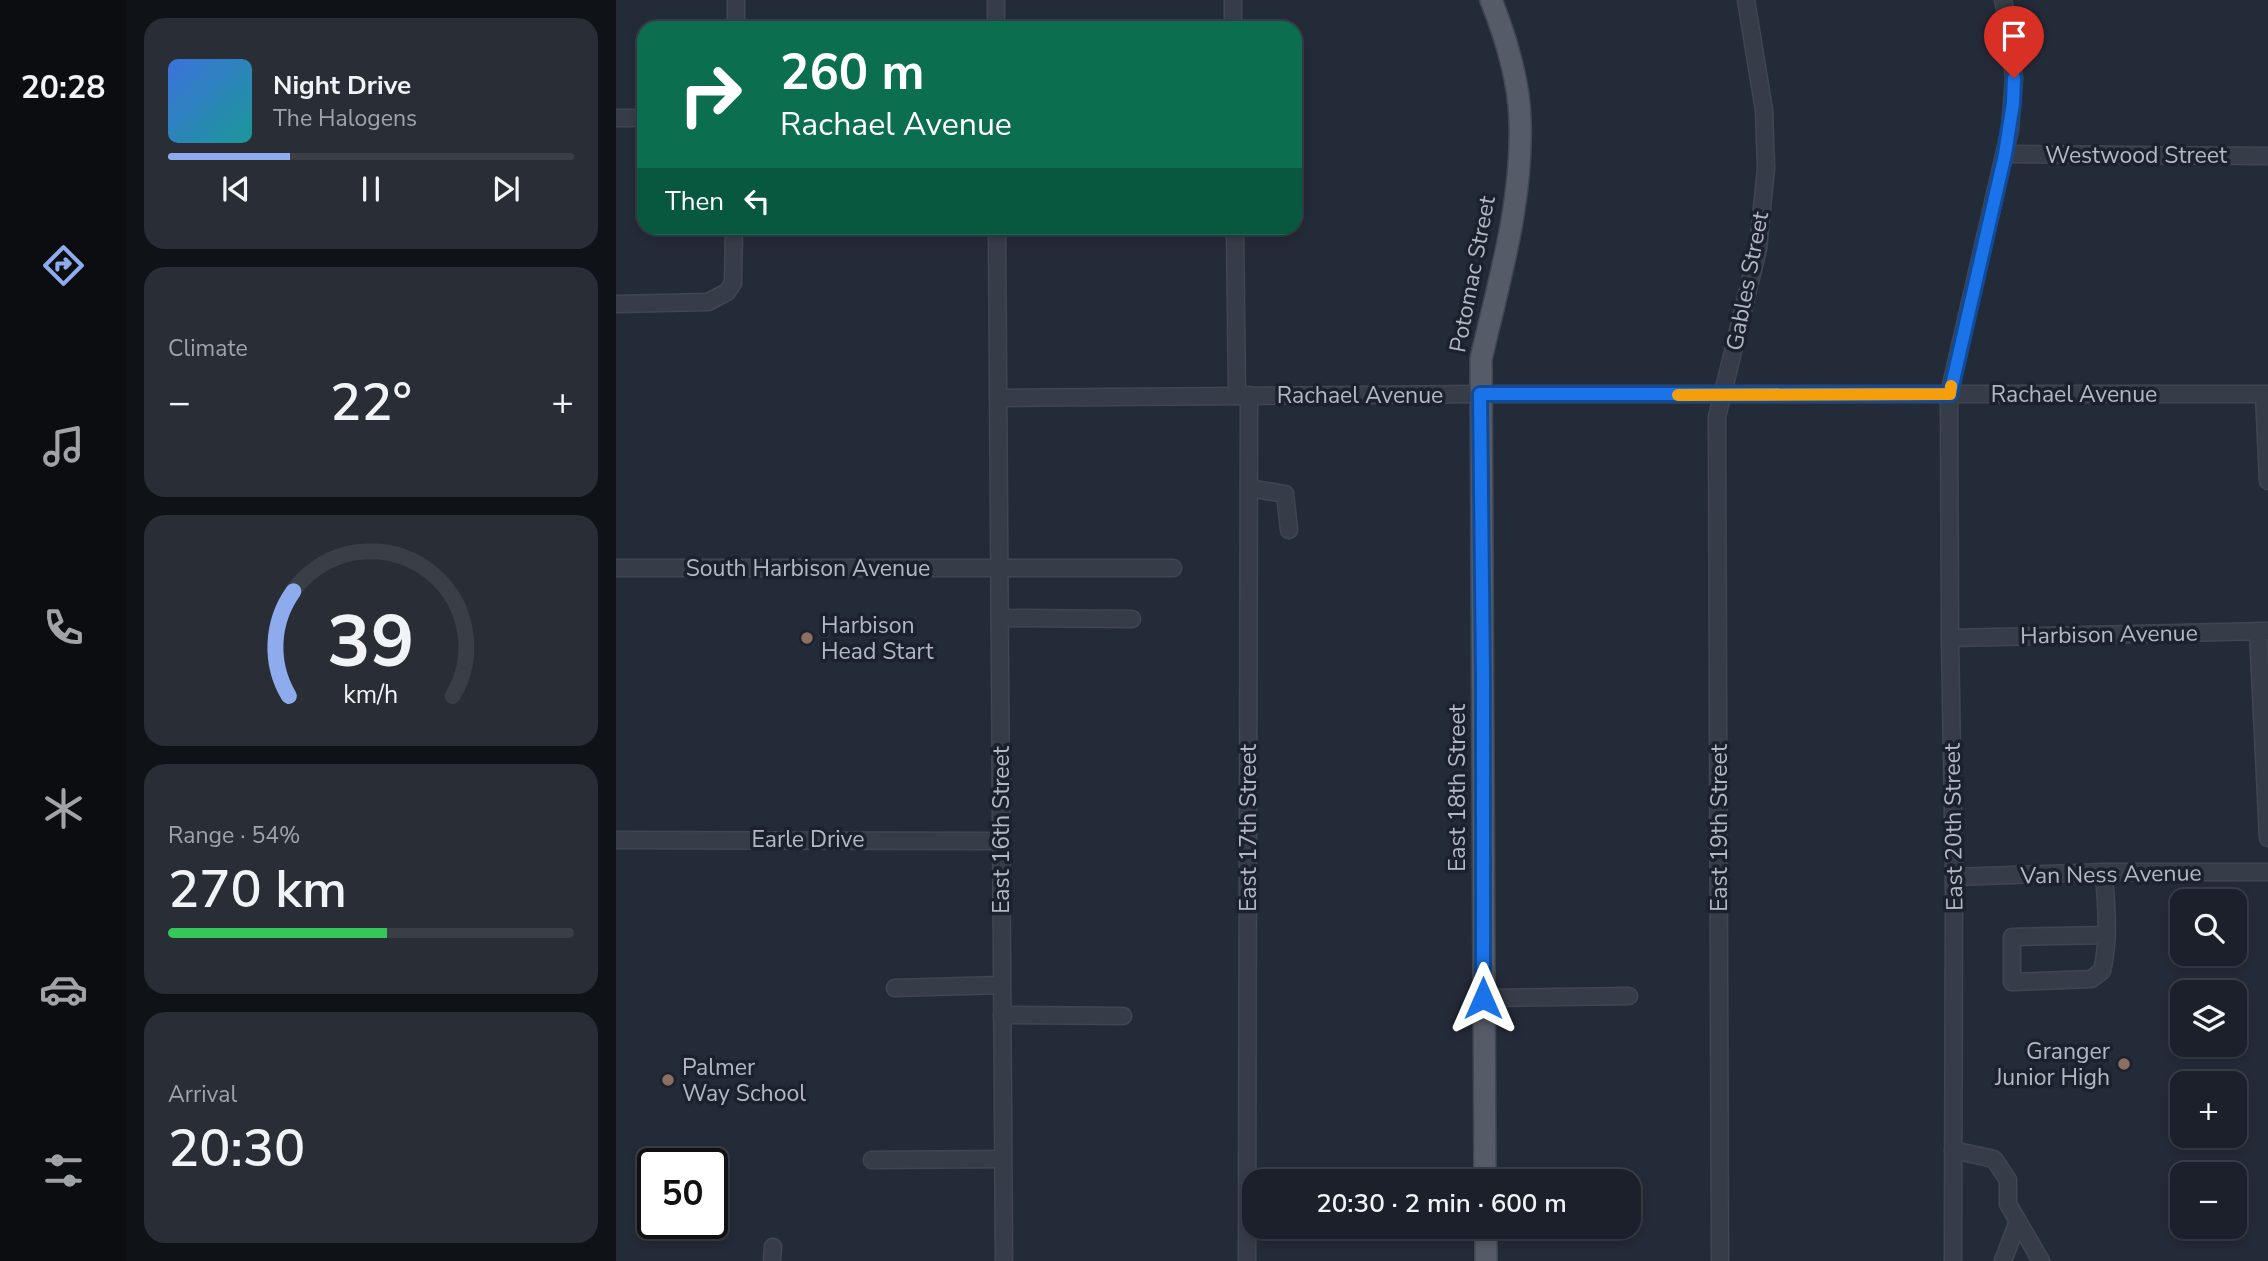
<!DOCTYPE html>
<html lang="en">
<head>
<meta charset="utf-8">
<style>
  :root { --surface:#1b202a; --page:#282d36; --text:#f1f3f6; --muted:#a0a3a8; --line:#393e47; --accent:#8eaced }
  body { margin:0; font-family:"Nunito Sans",sans-serif; background:var(--page); color:var(--text); height:100vh; display:flex; flex-direction:column; font-size:26px; white-space:nowrap }
  * { box-sizing:border-box; margin:0 }
  p { font-size:23px; color:var(--muted) }
  .icon { flex:none; width:38px; height:38px; fill:none; stroke:currentColor; stroke-width:2; stroke-linecap:round; stroke-linejoin:round }
  .map { position:relative; flex:1; overflow:hidden }
  .side { display:flex; flex-direction:column; gap:18px; padding:18px; background:#0f1217; width:490px }
  .side>* { flex:none }
  .banner { position:absolute; left:21px; top:21px; width:665px; height:214px; border-radius:21px; box-shadow:0 4px 10px #0003,0 0 0 2px var(--line); background:#0b6e4f; color:#fff; overflow:hidden }
  .fabs { position:absolute; left:1554px; top:889px; display:grid; gap:14px }
  .fabs a { display:grid; place-items:center; width:77px; height:77px; border-radius:14px; background:var(--surface); box-shadow:0 4px 10px #0003,0 0 0 2px var(--line); font-size:35px }
  .speed { position:absolute; left:21px; top:1148px; display:flex; gap:14px; font-size:35px; font-weight:700; text-align:center }
  .speed>* { display:grid; place-content:center; width:91px; height:91px; border-radius:50%; background:var(--surface); box-shadow:0 4px 10px #0003,0 0 0 2px var(--line); line-height:1 }
  .speed .limit { border:4px solid #111; border-radius:10px; background:#fff; color:#111 }
  .pin { position:absolute; display:grid; place-items:center; width:60px; height:60px; color:#fff; margin:-72px -30px; border-radius:50% 50% 50% 0; rotate:-45deg; box-shadow:0 0 7px #0007 }
  .pin .icon { rotate:45deg }
  .me { position:absolute; width:77px; margin:-38px; rotate:0deg; stroke-linejoin:round; filter:drop-shadow(0 0 5px #0008) }
  .turn { display:flex; align-items:center; gap:24px; height:147px; padding:0 28px; font-size:32px }
  .turn .icon { width:91px; height:91px; stroke-width:2.5 }
  .turn b { display:block; font-size:49px; line-height:60px }
  .then { display:flex; align-items:center; height:66px; padding:0 28px; background:#0003; gap:14px; font-size:26px }
  .big { font-size:52px; font-weight:600; line-height:1.1 }
  .side .tile { flex:1; display:flex; flex-direction:column; justify-content:center; gap:10px; min-width:0; padding:0 24px; border-radius:21px; background:var(--page) }
  .side .dial { align-items:center; gap:0 }
  .dial svg { height:182px; overflow:visible; fill:none; stroke:var(--line); stroke-width:7; stroke-linecap:round; text-anchor:middle }
  .dial text { fill:var(--text); stroke:none }
  .song { display:flex; align-items:center; gap:21px }
  .cover { width:84px; height:84px; border-radius:10px; background:linear-gradient(135deg,hsl(220 70% 55%),hsl(180 70% 35%)) }
  .played { height:7px; border-radius:4px; background:linear-gradient(90deg,var(--accent) 30%,var(--line) 30%) }
  .keys { display:flex; justify-content:space-around; direction:ltr }
  .heat { display:flex; justify-content:space-between; align-items:center; font-size:38px; direction:ltr }
  .charge { height:10px; border-radius:5px; background:linear-gradient(90deg,#34c759 54%,var(--line) 0) }
  .trip { position:absolute; left:626px; top:1169px; width:399px; height:70px; border-radius:21px; background:var(--surface); box-shadow:0 4px 10px #0003,0 0 0 2px var(--line); font-weight:600; line-height:70px; text-align:center }
  main { display:flex; flex:1; min-height:0 }
  .tab-bar { display:flex; flex-direction:column; width:126px; justify-content:space-around; align-items:center; background:#0b0d11; color:var(--muted) }
  .tab-bar .icon { width:49px; height:49px }
  .tab-bar .selected { color:var(--accent) }
  .tab-bar b { font-size:32px; color:var(--text) }
  .map>svg:first-child { display:block }
  .lines { fill:none; stroke-linecap:round; stroke-linejoin:round }
  .minor-casing { stroke:#404651; stroke-width:19 }
  .major-casing { stroke:#404651; stroke-width:24 }
  .minor { stroke:#373d48; stroke-width:16 }
  .major { stroke:#555c68; stroke-width:21 }
  .route-casing { stroke:#114b97; stroke-width:18 }
  .route { stroke:#1a73e8; stroke-width:12 }
  .slow { stroke:#f59e0b; stroke-width:12 }
  .education-dot { fill:#8d6e63; stroke:#1c222d; stroke-width:2.5 }
  .labels { text-anchor:middle; stroke-width:7; stroke-linejoin:round; paint-order:stroke }
  .street-label { font-size:23px; fill:#b2b8c4; stroke:#1c222d }
  .poi-label { font-size:23px; fill:#b2b8c4; stroke:#1c222d; text-anchor:start }
</style>
</head>
<body>
<main>
<nav class="tab-bar">
<b>20:28</b>
<svg class="icon selected" aria-label="directions" viewBox="0 0 24 24"><path d="M12 3l9 9-9 9-9-9zM9 14v-3h6M13 9l2 2-2 2"/></svg>
<svg class="icon" aria-label="music" viewBox="0 0 24 24"><path d="M9 18V5l10-2v13"/><circle cx="6" cy="18" r="3"/><circle cx="16" cy="16" r="3"/></svg>
<svg class="icon" aria-label="phone" viewBox="0 0 24 24"><path d="M5 4h4l2 5-3 2q2 4 5 5l2-3 5 2v4C11 20 4 13 5 4z"/></svg>
<svg class="icon" aria-label="climate" viewBox="0 0 24 24"><path d="M12 3v18M4 7l16 10M4 17L20 7"/></svg>
<svg class="icon" aria-label="car" viewBox="0 0 24 24"><path d="M5 17H2v-5l4-1 3-4h7l3 4 3 1v5h-3M9 17h6M6 11h13"/><circle cx="7" cy="17" r="2"/><circle cx="17" cy="17" r="2"/></svg>
<svg class="icon" aria-label="filters" viewBox="0 0 24 24"><path d="M4 7h16M4 17h16"/><circle cx="9" cy="7" r="2"/><circle cx="15" cy="17" r="2"/></svg>
</nav>
<section class="side">
<div class="tile">
<div class="song"><i class="cover"></i><div><b>Night Drive</b><p>The Halogens</p></div></div>
<div class="played"></div>
<div class="keys"><svg class="icon" aria-label="previous" viewBox="0 0 24 24"><path d="M18 5L8 12l10 7zM5 5v14"/></svg><svg class="icon" aria-label="pause" viewBox="0 0 24 24"><path d="M8 5v14M16 5v14"/></svg><svg class="icon" aria-label="next" viewBox="0 0 24 24"><path d="M6 5l10 7-10 7zM19 5v14"/></svg></div>
</div>
<div class="tile"><p>Climate</p>
<div class="heat"><a>−</a><b class="big">22°</b><a>+</a></div>
</div>
<div class="tile dial"><svg viewBox="0 0 100 80">
<path d="M14 69A42 42 0 1 1 86 69"/>
<path d="M14 69A42 42 0 0 1 16 23" stroke="#8eaced"/>
<text x="50" y="56" font-size="32" font-weight="700">39</text>
<text x="50" y="72" font-size="11">km/h</text>
</svg></div>
<div class="tile"><p>Range · 54%</p><b class="big">270 km</b><div class="charge"></div></div>
<div class="tile"><p>Arrival</p><b class="big">20:30</b></div>
</section>
<div class="map">
<svg width="1652" height="1261" viewBox="0 0 1652 1261">
  <rect width="100%" height="100%" fill="#242b38"/>
  <g class="lines">
    <g class="minor-casing">
      <g id="minor">
        <path d="M 120,0 L 120,28"/>
        <path d="M 380,0 L 380,28"/>
        <path d="M 617,0 L 617,28"/>
        <path d="M 0,118 L 28,118"/>
        <path d="M 1389,154 L 1652,156"/>
        <path d="M 381,228 L 388,1261"/>
        <path d="M 619,228 L 621,396"/>
        <path d="M 0,304 L 92,302 L 111,292 L 117,283 L 118,228"/>
        <path d="M 1648,394 L 1652,481"/>
        <path d="M 382,398 L 864,394 L 1652,394"/>
        <path d="M 633,488 L 669,494 L 673,530"/>
        <path d="M 0,568 L 557,568"/>
        <path d="M 385,618 L 516,619"/>
        <path d="M 1642,631 L 1652,838"/>
        <path d="M 1334,638 L 1652,631"/>
        <path d="M 0,840 L 384,841"/>
        <path d="M 1488,872 C 1490,905 1494,938 1486,971 L 1475,979 L 1396,982 L 1396,937 L 1491,935"/>
        <path d="M 1338,877 L 1488,872 L 1652,872"/>
        <path d="M 279,988 L 385,985"/>
        <path d="M 868,998 L 1013,996"/>
        <path d="M 386,1015 L 507,1016"/>
        <path d="M 1337,1150 L 1378,1159 L 1392,1180 L 1392,1204 L 1425,1261"/>
        <path d="M 256,1160 L 387,1159"/>
        <path d="M 156,1261 L 157,1247"/>
        <path d="M 631,1261 L 633,395"/>
        <path d="M 1104,1261 L 1101,417 L 1142,249 L 1150,168 L 1148,110 L 1130,0"/>
        <path d="M 1337,1261 L 1338,877 L 1334,638 L 1333,394 L 1394,129 L 1398,78 L 1393,27 L 1387,0"/>
        <path d="M 1387,1261 L 1402,1221"/>
      </g>
    </g>
    <g class="major-casing">
      <g id="major">
        <path d="M 869,1181 L 865,359 C 883,281 907,201 904,120 C 903,79 890,38 875,0"/>
        <path d="M 870,1227 L 870,1261"/>
      </g>
    </g>
    <use href="#minor" class="minor"/>
    <use href="#major" class="major"/>
  </g>
  <g class="lines">
    <g class="route-casing">
      <path id="route" d="M 867,998 L 867,679 L 864,394 L 1334,394 L 1389,154 L 1397,103 L 1398,78"/>
    </g>
    <use href="#route" class="route"/>
    <path class="slow" d="M 1062,395 L 1334,394 L 1335,386"/>
  </g>
  <g class="education-dot">
    <circle cx="191" cy="638" r="7"/>
    <circle cx="1508" cy="1064" r="7"/>
    <circle cx="52" cy="1080" r="7"/>
  </g>
  <g class="labels">
    <g class="street-label">
      <text x="1520" y="163">Westwood Street</text>
      <text transform="translate(856 274) rotate(-79)" y="8">Potomac Street</text>
      <text transform="translate(1131 281) rotate(-79)" y="8">Gables Street</text>
      <text x="1458" y="402">Rachael Avenue</text>
      <text x="744" y="403">Rachael Avenue</text>
      <text x="192" y="576">South Harbison Avenue</text>
      <text transform="translate(1493 634) rotate(-1)" y="8">Harbison Avenue</text>
      <text transform="translate(841 788) rotate(-90)" y="8">East 18th Street</text>
      <text transform="translate(1337 827) rotate(-91)" y="8">East 20th Street</text>
      <text transform="translate(632 828) rotate(-90)" y="8">East 17th Street</text>
      <text transform="translate(1103 828) rotate(-90)" y="8">East 19th Street</text>
      <text transform="translate(385 830) rotate(-90)" y="8">East 16th Street</text>
      <text x="192" y="847">Earle Drive</text>
      <text transform="translate(1495 874) rotate(-1)" y="8">Van Ness Avenue</text>
    </g>
    <g class="poi-label">
      <text x="205" y="633">Harbison<tspan x="205" dy="26">Head Start</tspan></text>
      <text x="1494" y="1059" text-anchor="end">Granger<tspan x="1494" dy="26">Junior High</tspan></text>
      <text x="66" y="1075">Palmer<tspan x="66" dy="26">Way School</tspan></text>
    </g>
  </g>
</svg>
<div class="fabs">
<a><svg class="icon" aria-label="search" viewBox="0 0 24 24"><circle cx="10" cy="10" r="6"/><path d="M15 15l6 6"/></svg></a>
<a><svg class="icon" aria-label="layers" viewBox="0 0 24 24"><path d="M12 4l9 5-9 5-9-5zM3 14l9 5 9-5"/></svg></a>
<a>+</a>
<a>−</a>
</div>
<div class="speed"><div class="limit">50</div></div>
<div class="pin" style="left:1398px;top:78px;background:#d93025"><svg class="icon" aria-label="arrive" viewBox="0 0 24 24"><path d="M6 21V4h12l-3 4 3 4H6"/></svg></div>
<svg class="me" style="left:867px;top:998px" viewBox="-20 -20 40 40"><path d="M0-17L14 15 0 8-14 15z" fill="#1a73e8" stroke="#fff" stroke-width="4"/></svg>
<div class="trip">20:30 · 2 min · 600 m</div>
<div class="banner">
<div class="turn"><svg class="icon" aria-label="right" viewBox="0 0 24 24"><path d="M7 20v-9h11M14 6l5 5-5 5"/></svg><div><b>260 m</b>Rachael Avenue</div></div>
<div class="then">Then<svg class="icon" aria-label="left" viewBox="0 0 24 24"><path d="M17 20v-9H6M10 6l-5 5 5 5"/></svg></div>
</div>
</div>
</main>
</body>
</html>
